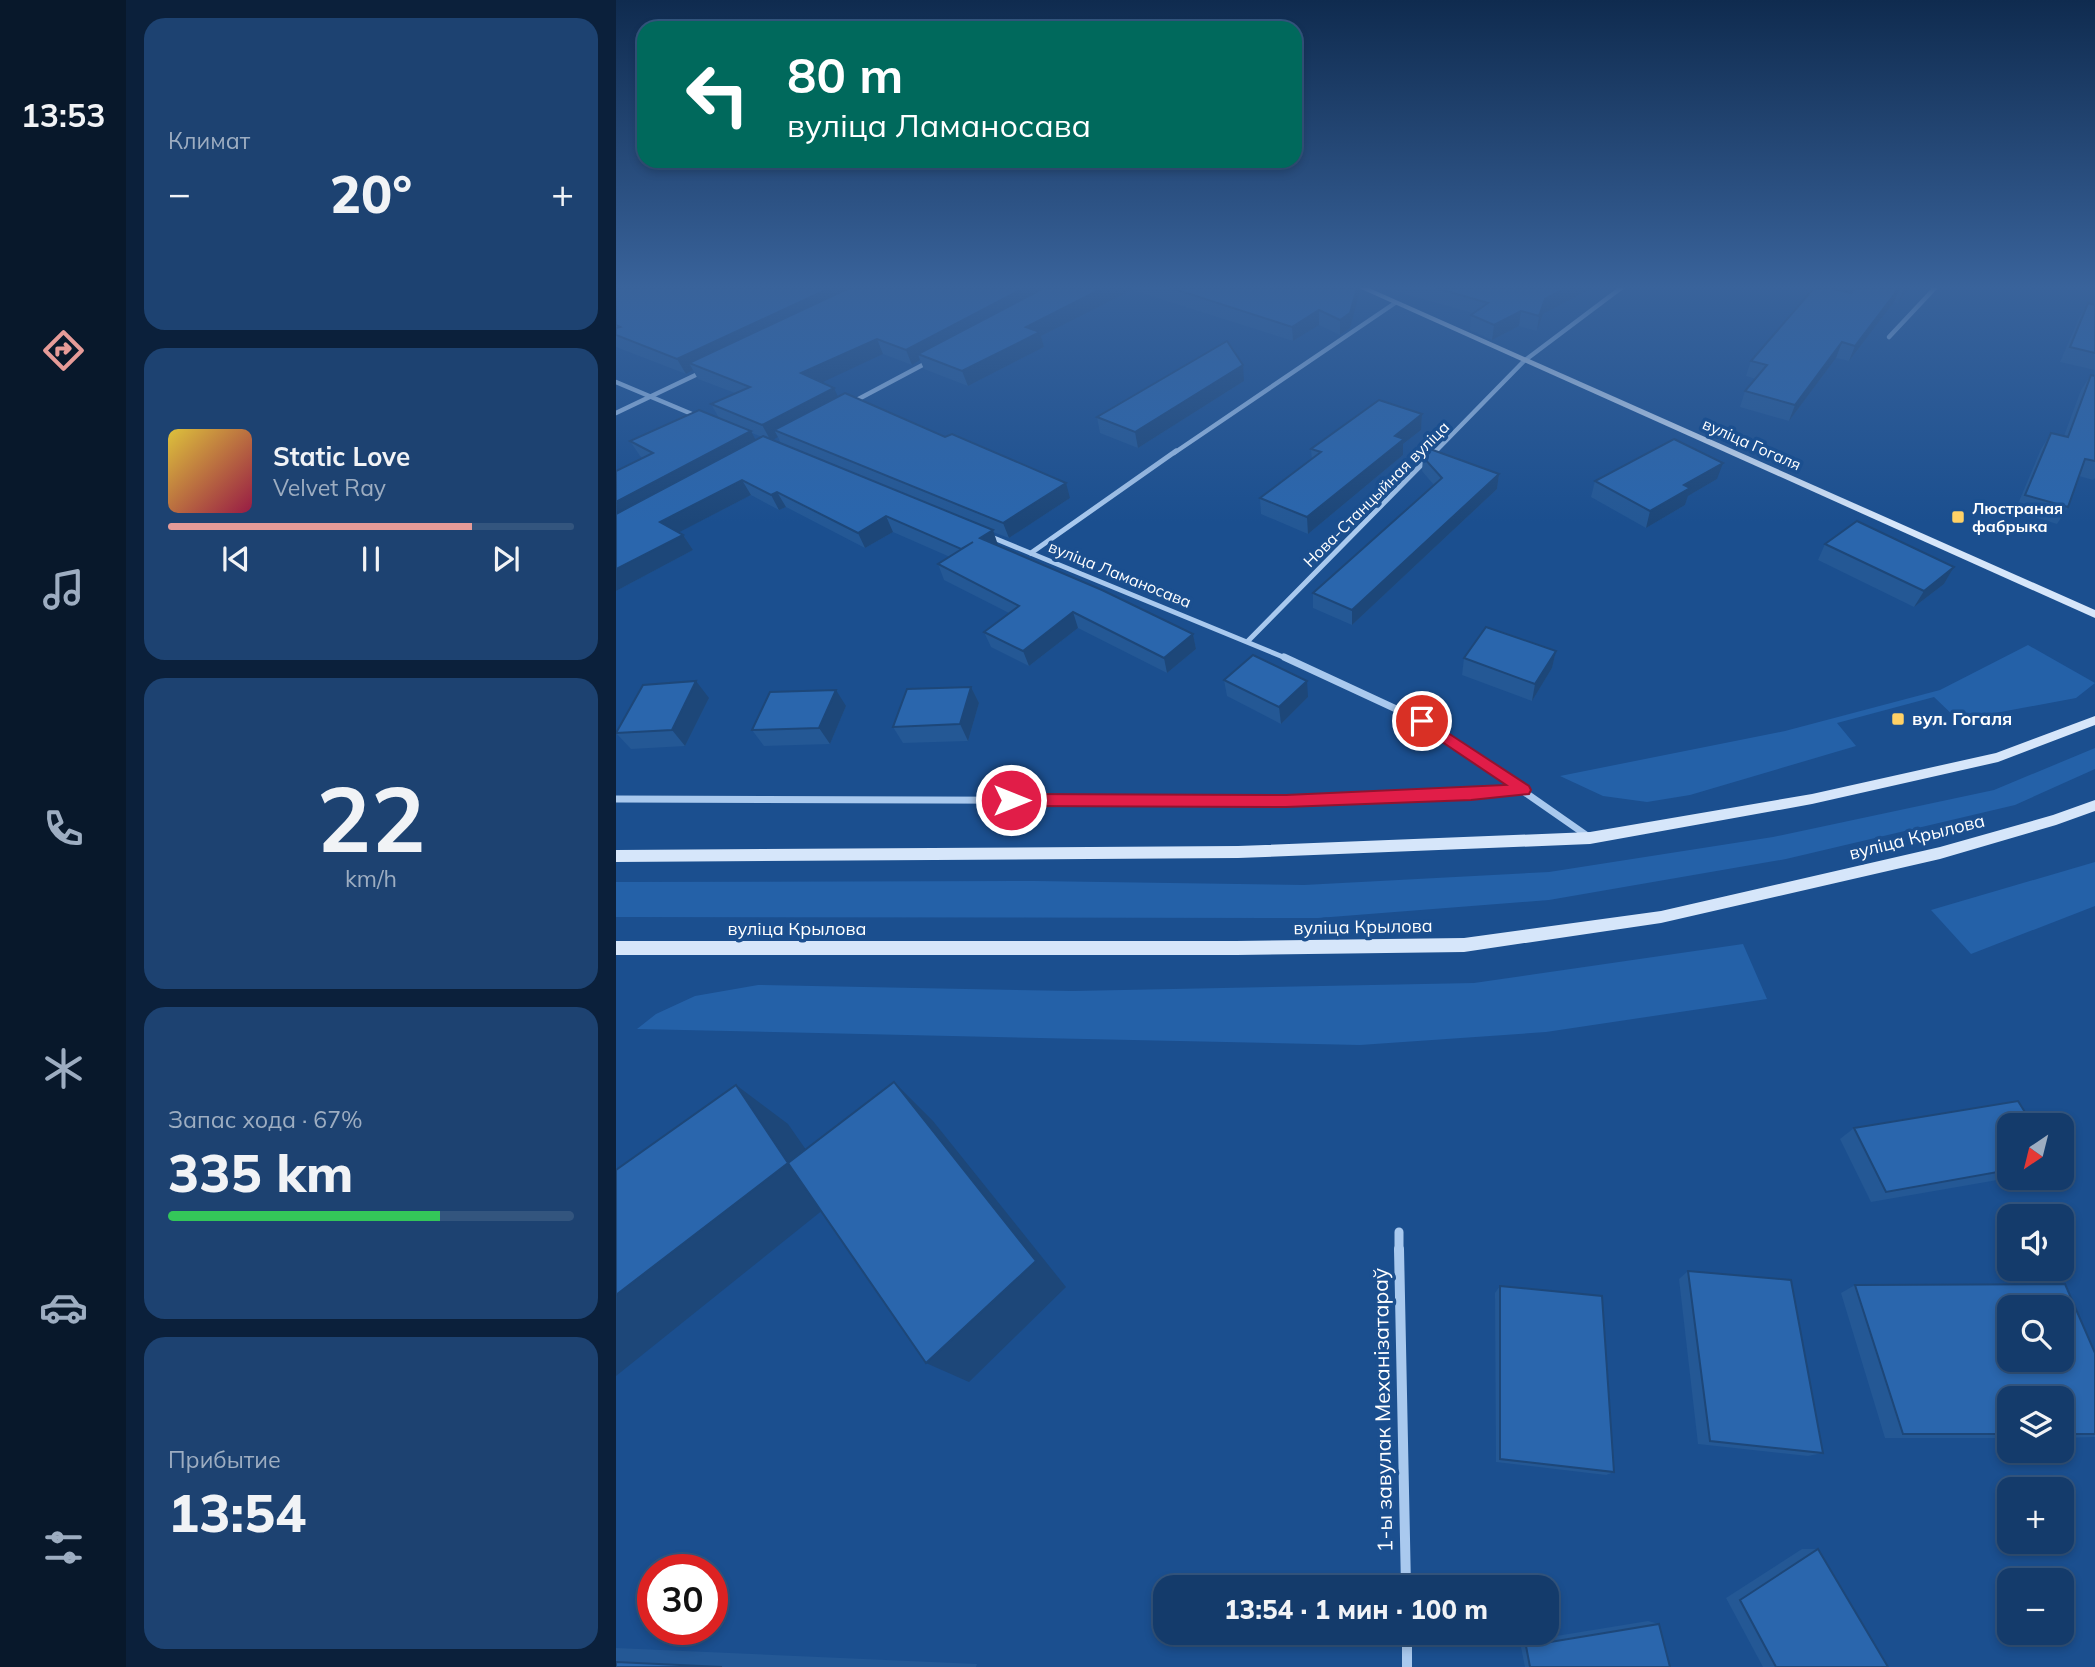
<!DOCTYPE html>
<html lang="ru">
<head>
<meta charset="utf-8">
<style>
  :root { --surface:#143b6b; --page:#1d4271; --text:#f1f3f6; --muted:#9dadc1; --line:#33557e; --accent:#e69b98 }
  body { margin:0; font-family:Mulish,sans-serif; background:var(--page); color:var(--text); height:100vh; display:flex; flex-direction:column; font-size:26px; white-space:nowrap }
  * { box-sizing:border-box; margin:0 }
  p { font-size:23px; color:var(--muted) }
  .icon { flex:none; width:38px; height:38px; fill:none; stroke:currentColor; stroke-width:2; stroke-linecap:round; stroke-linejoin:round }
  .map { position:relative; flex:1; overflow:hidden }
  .drawer { display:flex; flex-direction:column; gap:18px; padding:18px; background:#0b203b; width:490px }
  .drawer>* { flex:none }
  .banner { position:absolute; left:21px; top:21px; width:665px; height:147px; border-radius:21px; box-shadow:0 4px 10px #0003,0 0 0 2px var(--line); background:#00695c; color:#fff; overflow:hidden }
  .needle { width:46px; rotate:215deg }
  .tools { position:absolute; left:1381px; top:1113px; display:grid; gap:14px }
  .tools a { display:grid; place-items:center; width:77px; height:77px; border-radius:14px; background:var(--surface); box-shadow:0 4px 10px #0003,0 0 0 2px var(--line); font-size:35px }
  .speed { position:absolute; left:21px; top:1554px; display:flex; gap:14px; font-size:35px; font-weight:700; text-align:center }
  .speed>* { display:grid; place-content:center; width:91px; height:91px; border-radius:50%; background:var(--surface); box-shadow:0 4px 10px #0003,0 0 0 2px var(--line); line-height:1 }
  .speed .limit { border:10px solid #d22; background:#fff; color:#111 }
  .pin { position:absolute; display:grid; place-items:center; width:60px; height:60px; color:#fff; margin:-30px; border:4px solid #fff; border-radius:50%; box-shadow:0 2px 7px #0007 }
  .me { position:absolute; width:77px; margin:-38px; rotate:90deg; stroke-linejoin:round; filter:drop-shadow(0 0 5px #0008) }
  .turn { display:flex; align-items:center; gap:24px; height:147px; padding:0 35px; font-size:32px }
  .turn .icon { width:91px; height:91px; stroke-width:2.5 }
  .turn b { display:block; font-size:49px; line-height:60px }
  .big { font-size:52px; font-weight:800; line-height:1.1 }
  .drawer .widget { flex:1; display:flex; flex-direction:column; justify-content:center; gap:10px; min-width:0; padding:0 24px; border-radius:21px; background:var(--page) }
  .drawer .dial { align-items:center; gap:0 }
  .dial b { font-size:91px; line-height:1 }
  .song { display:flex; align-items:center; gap:21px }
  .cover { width:84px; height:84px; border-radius:10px; background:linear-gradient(135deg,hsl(50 70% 55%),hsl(340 70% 35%)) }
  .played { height:7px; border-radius:4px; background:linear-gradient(90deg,var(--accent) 75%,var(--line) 75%) }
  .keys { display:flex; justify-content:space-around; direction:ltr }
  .heat { display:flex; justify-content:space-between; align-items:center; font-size:38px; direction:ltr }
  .charge { height:10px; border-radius:5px; background:linear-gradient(90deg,#34c759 67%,var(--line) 0) }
  .trip { position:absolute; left:537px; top:1575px; width:406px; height:70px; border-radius:21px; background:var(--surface); box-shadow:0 4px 10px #0003,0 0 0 2px var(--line); font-weight:800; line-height:70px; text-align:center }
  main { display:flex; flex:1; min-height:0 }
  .menu { display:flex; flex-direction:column; width:126px; justify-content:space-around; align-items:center; background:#08182b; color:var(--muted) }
  .menu .icon { width:49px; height:49px }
  .menu .active { color:var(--accent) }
  .menu b { font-size:32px; color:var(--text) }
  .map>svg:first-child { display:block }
  .green { fill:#2461a8 }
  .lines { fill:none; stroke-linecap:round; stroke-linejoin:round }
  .minor-far4 { stroke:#a9c9ee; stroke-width:4.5 }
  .minor-far3 { stroke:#a9c9ee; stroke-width:5 }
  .minor-far2 { stroke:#a9c9ee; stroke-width:7 }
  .minor-far1 { stroke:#a9c9ee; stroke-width:9 }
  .minor { stroke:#a9c9ee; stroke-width:10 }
  .secondary { fill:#d6e6fa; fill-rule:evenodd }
  .wall { fill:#245895; fill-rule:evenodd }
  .shaded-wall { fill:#1d4779 }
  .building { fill:#2a66ad; stroke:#1d4779; stroke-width:2; fill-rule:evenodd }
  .route { fill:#e11d48; stroke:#92132f; stroke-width:2 }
  .poi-dot { fill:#ffd166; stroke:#1b4f8f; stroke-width:2.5 }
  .labels { text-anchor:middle; stroke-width:7; stroke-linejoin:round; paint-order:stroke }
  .far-street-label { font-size:16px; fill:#fff; stroke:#1b4f8f }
  .far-poi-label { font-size:16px; font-weight:bold; fill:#fff; stroke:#1b4f8f; text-anchor:start }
  .poi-label { font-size:18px; font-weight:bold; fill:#fff; stroke:#1b4f8f; text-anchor:start }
  .street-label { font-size:18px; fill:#fff; stroke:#1b4f8f }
  .near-street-label { font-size:21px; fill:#fff; stroke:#1b4f8f }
</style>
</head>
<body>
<main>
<nav class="menu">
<b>13:53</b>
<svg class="icon active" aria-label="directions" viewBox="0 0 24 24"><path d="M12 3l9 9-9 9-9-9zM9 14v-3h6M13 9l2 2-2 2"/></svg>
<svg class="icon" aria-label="music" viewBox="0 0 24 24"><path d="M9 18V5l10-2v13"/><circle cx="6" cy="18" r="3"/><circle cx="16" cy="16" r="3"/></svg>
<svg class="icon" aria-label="phone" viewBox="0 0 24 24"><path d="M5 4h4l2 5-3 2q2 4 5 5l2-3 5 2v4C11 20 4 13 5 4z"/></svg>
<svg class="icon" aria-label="climate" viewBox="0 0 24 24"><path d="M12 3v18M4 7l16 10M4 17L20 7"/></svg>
<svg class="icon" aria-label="car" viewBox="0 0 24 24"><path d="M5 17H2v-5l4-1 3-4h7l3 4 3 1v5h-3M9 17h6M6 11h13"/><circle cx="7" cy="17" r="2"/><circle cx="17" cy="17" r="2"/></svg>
<svg class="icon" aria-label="filters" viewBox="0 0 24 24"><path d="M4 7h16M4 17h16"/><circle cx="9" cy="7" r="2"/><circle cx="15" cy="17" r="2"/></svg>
</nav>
<section class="drawer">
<div class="widget"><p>Климат</p>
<div class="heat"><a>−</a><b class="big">20°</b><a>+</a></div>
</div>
<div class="widget">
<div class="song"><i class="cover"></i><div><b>Static Love</b><p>Velvet Ray</p></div></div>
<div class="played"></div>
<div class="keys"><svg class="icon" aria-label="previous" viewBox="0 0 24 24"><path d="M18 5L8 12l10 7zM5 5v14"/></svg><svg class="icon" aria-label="pause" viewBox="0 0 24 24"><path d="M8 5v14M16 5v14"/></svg><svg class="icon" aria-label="next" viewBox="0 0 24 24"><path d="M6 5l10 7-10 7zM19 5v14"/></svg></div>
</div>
<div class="widget dial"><b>22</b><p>km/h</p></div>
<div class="widget"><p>Запас хода · 67%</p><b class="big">335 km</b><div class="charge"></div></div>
<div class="widget"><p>Прибытие</p><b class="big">13:54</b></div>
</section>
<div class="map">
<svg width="1479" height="1667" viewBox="0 0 1479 1667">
  <rect width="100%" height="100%" fill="#1b4f8f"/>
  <g class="green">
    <path d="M 1412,645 L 1479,683 L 1460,698 L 1342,720 L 1318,697 L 1221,723 L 1240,746 L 1074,795 L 1031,802 L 987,796 L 944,776 L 1169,731 L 1324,690 Z"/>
    <path d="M 1479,748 L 1479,769 L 1399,805 L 1170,859 L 933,900 L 702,918 L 0,917 L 0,882 L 419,881 L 688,885 L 933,872 L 1157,837 L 1378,790 Z"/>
    <path d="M 1479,862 L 1479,906 L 1355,954 L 1315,910 Z"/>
    <path d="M 1127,944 L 1151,999 L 930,1032 L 744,1045 L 21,1029 L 40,1014 L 79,996 L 142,985 L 457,991 L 858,983 Z"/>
  </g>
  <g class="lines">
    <g class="minor-far4">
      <path d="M 1273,337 L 1319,288"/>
      <path d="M 0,382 L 83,417"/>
      <path d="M 235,403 L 314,361"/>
      <path d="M 0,413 L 88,371"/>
      <path d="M 558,453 L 779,303"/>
      <path d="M 818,453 L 908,361 L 1005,288"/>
    </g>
    <g class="minor-far3">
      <path d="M 373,536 L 672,659"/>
      <path d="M 415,553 L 560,451"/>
      <path d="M 632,641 L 819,451"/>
    </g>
    <g class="minor-far2">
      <path d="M 668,657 L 806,721 L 973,837"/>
      <path d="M 0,799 L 670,801 L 907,790"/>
    </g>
    <path class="minor-far1" d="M 783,1232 L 783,1251"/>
    <g class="minor">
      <path d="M 783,1249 L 790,1587"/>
      <path d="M 791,1633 L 791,1667"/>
    </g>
    <g class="secondary">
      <path d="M 743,288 L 753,288 L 1479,610 L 1479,618 Z"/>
      <path d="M 1479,716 L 1479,725 L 1382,762 L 1196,804 L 974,844 L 622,858 L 0,862 L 0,850 L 622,846 L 974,832 L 1196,794 L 1380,753 Z"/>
      <path d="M 1479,800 L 1479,811 L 1440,825 L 1324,859 L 1045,923 L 848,952 L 620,955 L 0,955 L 0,941 L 620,941 L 848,938 L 1045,911 L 1324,847 L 1437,815 Z"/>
    </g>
  </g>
  <g class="wall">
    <path d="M 0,288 L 744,288 L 734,328 L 724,335 L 703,325 L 677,341 L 516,290 L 425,336 L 428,347 L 352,386 L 308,369 L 304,360 L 296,365 L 267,354 L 205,382 L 222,397 L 454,498 L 393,538 L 377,532 L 381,545 L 577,634 L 580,649 L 551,673 L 462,628 L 413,666 L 375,647 L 368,632 L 393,613 L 328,580 L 322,564 L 334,557 L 277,532 L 249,548 L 170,507 L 163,510 L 135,495 L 63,532 L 67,535 L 77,550 L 0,591 L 0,471 L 27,458 L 24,456 L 14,441 L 103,418 L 95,404 L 119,393 L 82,379 L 77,370 L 70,374 L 0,347 ZM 136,433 L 146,437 L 140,440 ZM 162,437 L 165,444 L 156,440 Z"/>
    <path d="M 767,288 L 976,288 L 927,314 L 921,331 L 903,326 L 876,340 L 854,330 L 855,315 L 857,313 Z"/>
    <path d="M 1239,288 L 1292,288 L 1282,303 L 1278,302 L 1233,361 L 1220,358 L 1173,421 L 1124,407 L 1129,391 L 1140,379 L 1130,376 L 1135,361 L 1235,293 Z"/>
    <path d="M 1472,303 L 1479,305 L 1479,370 L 1444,362 L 1463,318 Z"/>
    <path d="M 1475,375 L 1479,376 L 1479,478 L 1477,480 L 1463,476 L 1452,507 L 1441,524 L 1399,511 L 1425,449 L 1435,433 L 1448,436 L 1465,390 Z"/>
    <path d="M 628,381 L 522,448 L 484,433 L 481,417 Z"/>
    <path d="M 806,414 L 805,430 L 787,444 L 787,455 L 692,534 L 645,514 L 644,498 L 696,460 L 695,449 Z"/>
    <path d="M 807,457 L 883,474 L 881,489 L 736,625 L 697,608 L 697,593 L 818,485 L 806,471 Z"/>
    <path d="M 1101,479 L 1072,496 L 1069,505 L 1030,528 L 975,497 L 979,481 Z"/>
    <path d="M 1209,544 L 1338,567 L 1328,584 L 1298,607 L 1202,560 Z"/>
    <path d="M 940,651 L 936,668 L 916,701 L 846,675 L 848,658 Z"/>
    <path d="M 608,680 L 692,697 L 665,724 L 611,696 Z"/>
    <path d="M 355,687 L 363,703 L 352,741 L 287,743 L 277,727 Z"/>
    <path d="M 93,698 L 69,746 L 15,749 L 0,733 Z"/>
    <path d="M 230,706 L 214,744 L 148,746 L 136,730 Z"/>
    <path d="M 1393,1125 L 1393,1178 L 1255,1202 L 1224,1139 L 1238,1128 Z"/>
    <path d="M 1072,1271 L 1207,1453 L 1192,1456 L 1082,1444 L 1063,1279 Z"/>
    <path d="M 1239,1285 L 1479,1353 L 1479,1437 L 1446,1438 L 1446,1398 L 1393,1398 L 1393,1438 L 1269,1438 L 1225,1293 Z"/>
    <path d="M 884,1286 L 998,1472 L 990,1475 L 880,1462 L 879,1293 Z"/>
    <path d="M 1186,1549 L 1202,1549 L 1272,1667 L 1147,1667 L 1110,1598 Z"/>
    <path d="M 1032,1621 L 1043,1624 L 1054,1667 L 909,1667 L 904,1642 Z"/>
    <path d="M 0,1648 L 361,1664 L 360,1667 L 0,1667 Z"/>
  </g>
  <g class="shaded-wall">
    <path d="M 214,288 L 250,288 L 73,363 L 77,370 L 70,374 L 61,359 Z"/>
    <path d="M 408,288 L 439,288 L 302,354 L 304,360 L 296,365 L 290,350 Z"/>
    <path d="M 487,288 L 516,288 L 516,290 L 425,336 L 428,347 L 352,386 L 346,371 L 410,327 Z"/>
    <path d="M 741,288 L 744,288 L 744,291 L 734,328 L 724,335 L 724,320 Z"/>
    <path d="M 950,288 L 976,288 L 927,314 L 921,331 L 923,316 L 929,299 Z"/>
    <path d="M 1284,288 L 1278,302 L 1233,361 L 1239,346 Z"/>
    <path d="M 1288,288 L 1292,288 L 1282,303 Z"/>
    <path d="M 703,310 L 703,325 L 677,341 L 676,327 Z"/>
    <path d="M 905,311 L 903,326 L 876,340 L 878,325 Z"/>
    <path d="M 261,339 L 267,354 L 192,389 L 185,373 Z"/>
    <path d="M 1226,342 L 1220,358 L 1173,421 L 1179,405 Z"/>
    <path d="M 627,365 L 628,381 L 522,448 L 519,432 Z"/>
    <path d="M 218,388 L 225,403 L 158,430 L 162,437 L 155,441 L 146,425 Z"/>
    <path d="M 806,414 L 805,430 L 787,444 L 787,455 L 692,534 L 691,517 L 779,436 Z"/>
    <path d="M 135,431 L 143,446 L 0,523 L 0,502 Z"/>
    <path d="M 1107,463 L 1101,479 L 1072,496 L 1069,505 L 1030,528 L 1034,511 L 1068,485 Z"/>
    <path d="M 883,474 L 881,489 L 736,625 L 736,610 Z"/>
    <path d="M 126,480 L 135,495 L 54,537 L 44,522 Z"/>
    <path d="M 450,483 L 454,498 L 393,538 L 387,523 Z"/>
    <path d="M 161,492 L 170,507 L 163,510 L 155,495 Z"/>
    <path d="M 270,516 L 277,532 L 249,548 L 242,533 Z"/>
    <path d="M 377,530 L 382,545 L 369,553 L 364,538 Z"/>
    <path d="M 67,535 L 77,550 L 0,591 L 0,569 Z"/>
    <path d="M 1338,567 L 1328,584 L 1298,607 L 1308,591 Z"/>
    <path d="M 457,612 L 462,628 L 413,666 L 407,651 Z"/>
    <path d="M 577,634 L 580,649 L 551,673 L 548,658 Z"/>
    <path d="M 940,651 L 936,668 L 916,701 L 919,684 Z"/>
    <path d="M 80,681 L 93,698 L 69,746 L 56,730 Z"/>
    <path d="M 691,681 L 692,697 L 665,724 L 663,707 Z"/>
    <path d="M 355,687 L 363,703 L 352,741 L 344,724 Z"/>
    <path d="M 220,690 L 230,706 L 214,744 L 203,728 Z"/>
    <path d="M 278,1082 L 317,1121 L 450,1287 L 353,1382 L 310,1363 Z"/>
    <path d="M 120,1085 L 172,1124 L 223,1197 L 0,1376 L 0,1295 Z"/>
  </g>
  <g class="building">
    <path d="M 0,288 L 214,288 L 61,359 L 0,335 L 0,328 L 4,327 L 0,325 Z"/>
    <path d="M 233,288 L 408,288 L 290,350 L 261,339 L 185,373 L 218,388 L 146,425 L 95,404 L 134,387 L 73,363 Z"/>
    <path d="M 428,288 L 487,288 L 410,327 L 424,332 L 346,371 L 302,354 Z"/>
    <path d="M 555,288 L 741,288 L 734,313 L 724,320 L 703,310 L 676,327 Z"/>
    <path d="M 820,288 L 950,288 L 929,299 L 923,316 L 905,311 L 878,325 L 855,315 L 872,303 Z"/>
    <path d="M 1198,288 L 1213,288 L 1235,293 L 1239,288 L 1283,288 L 1239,346 L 1226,342 L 1179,405 L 1129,391 L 1151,365 L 1135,361 Z"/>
    <path d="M 1472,303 L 1479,305 L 1479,353 L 1454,347 Z"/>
    <path d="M 611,341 L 627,365 L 519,432 L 481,417 Z"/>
    <path d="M 1475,375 L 1479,376 L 1479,461 L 1469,459 L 1452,507 L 1409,495 L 1435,433 L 1452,437 Z"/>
    <path d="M 229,393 L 329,437 L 336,434 L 450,483 L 387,523 L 158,430 Z"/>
    <path d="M 763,400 L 806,414 L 779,436 L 788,439 L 691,517 L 644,498 L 705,452 L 695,449 Z"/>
    <path d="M 83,410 L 135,431 L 0,502 L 0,471 L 37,453 L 14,441 Z"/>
    <path d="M 147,436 L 377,530 L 364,538 L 486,590 L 577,634 L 548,658 L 457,612 L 407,651 L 368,632 L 403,606 L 322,564 L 357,542 L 345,549 L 270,516 L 242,533 L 161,492 L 155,495 L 126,480 L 44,522 L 67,535 L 0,569 L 0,514 Z"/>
    <path d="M 1058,439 L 1107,463 L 1068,485 L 1074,488 L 1034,511 L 979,481 Z"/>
    <path d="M 814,449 L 883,474 L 736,610 L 697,593 L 826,478 L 807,457 Z"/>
    <path d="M 1241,521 L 1338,567 L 1308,591 L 1209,544 Z"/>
    <path d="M 870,627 L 940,651 L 919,684 L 848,658 Z"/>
    <path d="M 637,655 L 691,681 L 663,707 L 608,680 Z"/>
    <path d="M 80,681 L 56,730 L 0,733 L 27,685 Z"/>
    <path d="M 355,687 L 344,724 L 277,727 L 291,689 Z"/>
    <path d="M 220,690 L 203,728 L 136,730 L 154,692 Z"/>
    <path d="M 278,1082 L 420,1261 L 310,1363 L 172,1163 Z"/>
    <path d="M 120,1085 L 172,1163 L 0,1295 L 0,1170 Z"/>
    <path d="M 1402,1101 L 1417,1125 L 1393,1125 L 1393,1170 L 1270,1192 L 1238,1128 Z"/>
    <path d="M 1072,1271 L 1175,1280 L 1207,1453 L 1094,1441 Z"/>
    <path d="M 1449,1284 L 1479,1353 L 1479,1434 L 1446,1434 L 1446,1398 L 1393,1398 L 1393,1434 L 1287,1434 L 1239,1285 ZM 1393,1307 L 1446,1307 L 1446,1360 L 1393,1360 Z"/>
    <path d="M 884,1286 L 986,1296 L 998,1472 L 884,1459 Z"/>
    <path d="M 1202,1549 L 1272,1667 L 1160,1667 L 1124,1600 Z"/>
    <path d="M 1043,1624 L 1054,1667 L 914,1667 L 910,1646 Z"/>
    <path d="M 0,1662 L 106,1667 L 0,1667 Z"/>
  </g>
  <linearGradient id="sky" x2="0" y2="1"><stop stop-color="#0f2b4f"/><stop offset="0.55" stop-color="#39639b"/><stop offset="1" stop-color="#39639b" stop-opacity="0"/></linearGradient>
  <rect width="1479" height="522" fill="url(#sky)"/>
  <path class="route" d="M 806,716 L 913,786 L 915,790 L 913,794 L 855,800 L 670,807 L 395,806 L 387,800 L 395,794 L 670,795 L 890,785 L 801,725 L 799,721 Z"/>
  <g class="poi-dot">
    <rect x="1335" y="510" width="14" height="14" rx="3.5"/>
    <rect x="1275" y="712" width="14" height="14" rx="3.5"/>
  </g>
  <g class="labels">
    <g class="far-street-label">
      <text transform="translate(1136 444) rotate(24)" y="6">вуліца Гогаля</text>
      <text transform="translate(760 494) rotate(-45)" y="6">Нова-Станцыйная вуліца</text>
      <text transform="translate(504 574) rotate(22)" y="6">вуліца Ламаносава</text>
    </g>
    <g class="far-poi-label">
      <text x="1356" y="514">Люстраная<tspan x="1356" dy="18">фабрыка</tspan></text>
    </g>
    <g class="poi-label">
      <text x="1296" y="725">вул. Гогаля</text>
    </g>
    <g class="street-label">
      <text transform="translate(1301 837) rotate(-14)" y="6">вуліца Крылова</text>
      <text transform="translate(747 927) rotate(-1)" y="6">вуліца Крылова</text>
      <text x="181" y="935">вуліца Крылова</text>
    </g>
    <g class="near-street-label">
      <text transform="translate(767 1410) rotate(-91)" y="7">1-ы завулак Механізатараў</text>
    </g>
  </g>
</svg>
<div class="tools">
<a><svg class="needle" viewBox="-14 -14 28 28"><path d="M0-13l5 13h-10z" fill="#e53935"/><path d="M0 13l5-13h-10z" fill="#9dadc1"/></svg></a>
<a><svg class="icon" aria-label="sound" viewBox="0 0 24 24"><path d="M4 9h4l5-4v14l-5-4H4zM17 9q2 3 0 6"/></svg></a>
<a><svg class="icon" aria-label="search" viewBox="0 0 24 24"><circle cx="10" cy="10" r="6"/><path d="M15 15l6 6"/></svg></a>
<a><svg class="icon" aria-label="layers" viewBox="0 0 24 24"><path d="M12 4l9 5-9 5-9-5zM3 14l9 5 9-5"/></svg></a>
<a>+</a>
<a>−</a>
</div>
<div class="speed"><div class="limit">30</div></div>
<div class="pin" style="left:806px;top:721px;background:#d93025"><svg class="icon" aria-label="arrive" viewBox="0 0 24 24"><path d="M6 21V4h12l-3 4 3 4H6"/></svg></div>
<svg class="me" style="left:395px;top:800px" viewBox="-20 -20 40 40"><circle r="17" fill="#e11d48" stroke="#fff" stroke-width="3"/><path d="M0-11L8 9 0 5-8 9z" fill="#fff"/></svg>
<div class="trip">13:54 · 1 мин · 100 m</div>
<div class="banner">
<div class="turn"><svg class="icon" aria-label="left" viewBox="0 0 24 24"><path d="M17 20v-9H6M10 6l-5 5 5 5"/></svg><div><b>80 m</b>вуліца Ламаносава</div></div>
</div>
</div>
</main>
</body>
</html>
